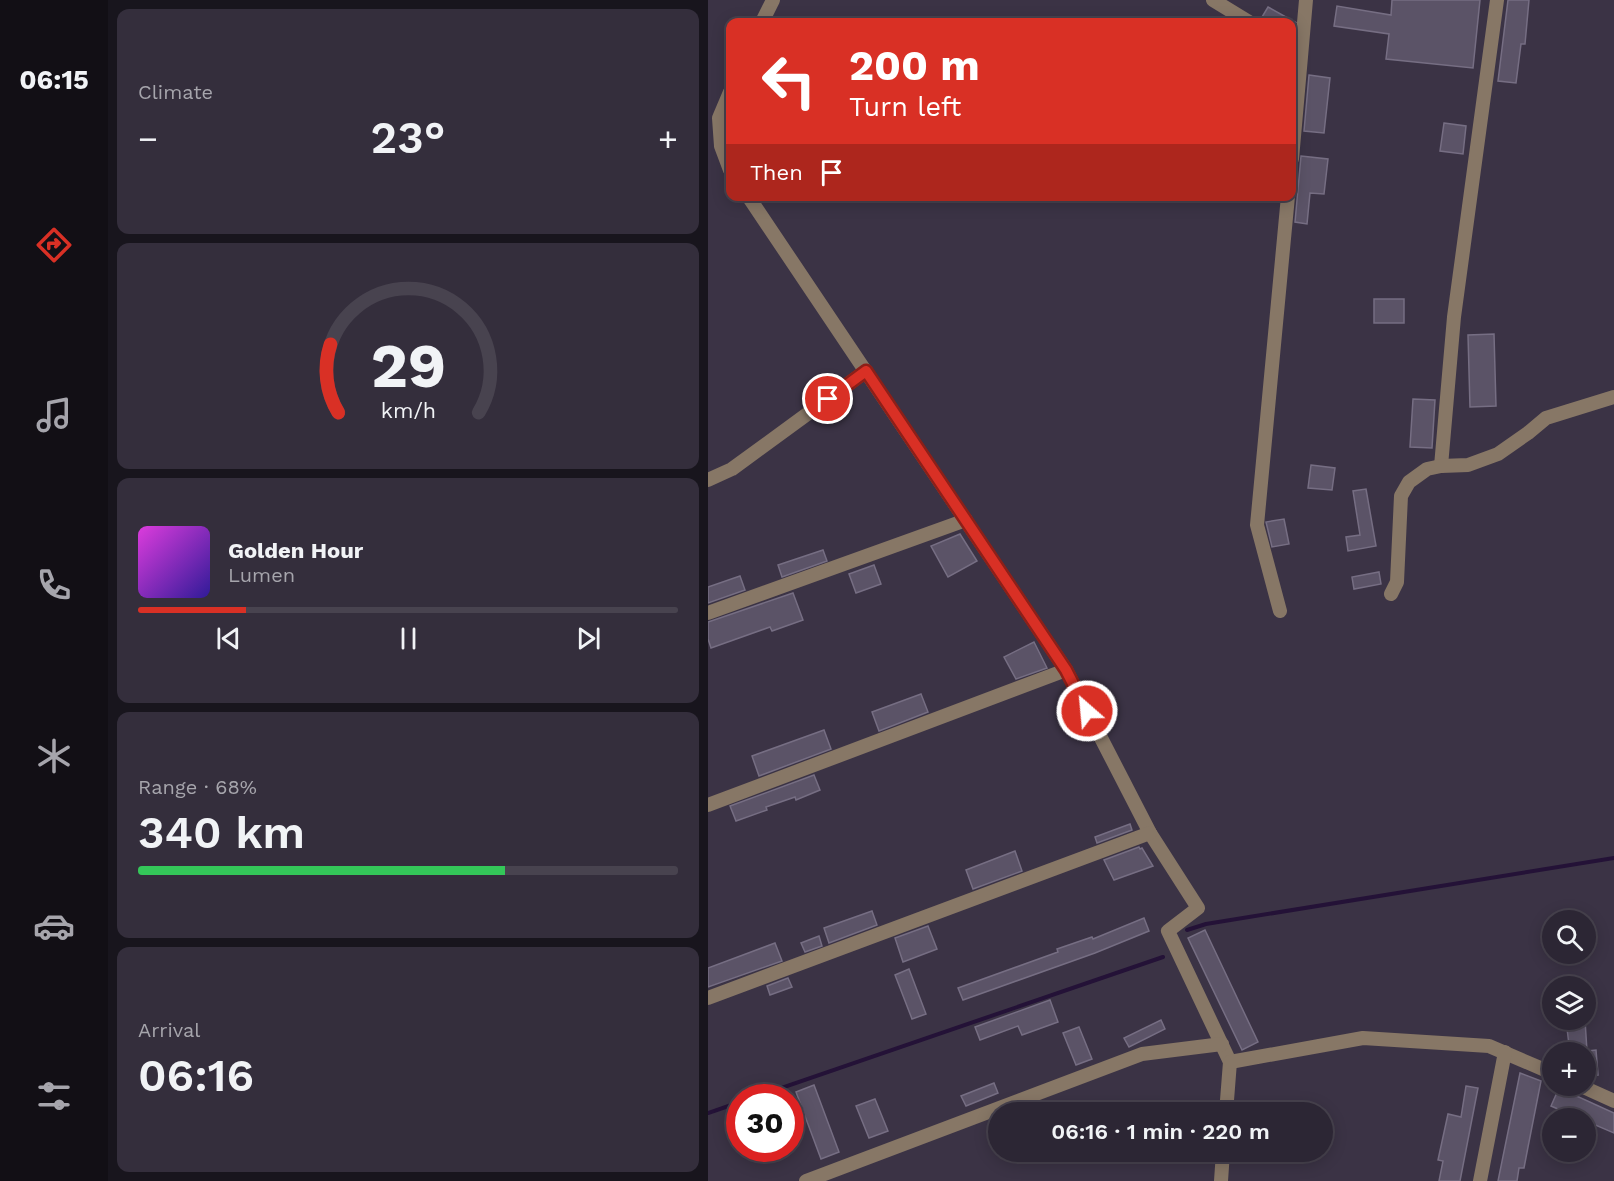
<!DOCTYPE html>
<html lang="en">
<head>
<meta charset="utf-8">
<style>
  :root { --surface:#2c2634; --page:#342e3c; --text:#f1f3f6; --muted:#a6a5ac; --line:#48434f; --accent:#d93025 }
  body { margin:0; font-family:"Work Sans",sans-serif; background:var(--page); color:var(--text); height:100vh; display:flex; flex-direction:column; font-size:22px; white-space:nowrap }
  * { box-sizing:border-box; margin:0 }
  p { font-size:20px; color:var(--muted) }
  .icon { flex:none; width:33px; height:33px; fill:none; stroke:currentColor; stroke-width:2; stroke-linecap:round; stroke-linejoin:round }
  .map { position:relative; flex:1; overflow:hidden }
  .details { display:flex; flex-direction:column; gap:9px; padding:9px; background:#18151d; width:600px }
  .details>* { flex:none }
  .guide { position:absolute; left:18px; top:18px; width:570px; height:183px; border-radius:12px; box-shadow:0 3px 15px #0003,0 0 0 2px var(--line); background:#d93025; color:#fff; overflow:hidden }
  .tools { position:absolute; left:834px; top:910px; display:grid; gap:12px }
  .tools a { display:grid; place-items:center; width:54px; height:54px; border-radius:50%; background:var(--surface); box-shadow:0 3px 15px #0003,0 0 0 2px var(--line); font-size:30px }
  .speed { position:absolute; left:18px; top:1084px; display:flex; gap:12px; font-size:30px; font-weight:700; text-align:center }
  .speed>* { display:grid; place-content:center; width:78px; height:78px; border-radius:50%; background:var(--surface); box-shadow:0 3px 15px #0003,0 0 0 2px var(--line); line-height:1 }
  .speed .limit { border:9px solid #d22; background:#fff; color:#111 }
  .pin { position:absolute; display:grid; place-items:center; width:51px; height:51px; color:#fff; margin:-26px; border:3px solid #fff; border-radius:50%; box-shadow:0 2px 6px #0007 }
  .me { position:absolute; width:66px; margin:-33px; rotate:333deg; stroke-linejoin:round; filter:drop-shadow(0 0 4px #0008) }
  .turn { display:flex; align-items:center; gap:21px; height:126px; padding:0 24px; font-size:27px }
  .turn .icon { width:78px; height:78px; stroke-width:2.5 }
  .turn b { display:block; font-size:42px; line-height:51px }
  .then { display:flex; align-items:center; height:57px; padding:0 24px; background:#0003; gap:12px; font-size:22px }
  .big { font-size:45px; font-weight:600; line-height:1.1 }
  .details .widget { flex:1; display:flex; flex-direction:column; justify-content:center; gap:9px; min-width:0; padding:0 21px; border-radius:12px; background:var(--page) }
  .details .dial { align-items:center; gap:0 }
  .dial svg { height:156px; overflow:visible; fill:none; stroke:var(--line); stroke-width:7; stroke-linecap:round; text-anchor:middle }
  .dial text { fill:var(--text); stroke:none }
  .song { display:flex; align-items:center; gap:18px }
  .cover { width:72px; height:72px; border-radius:9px; background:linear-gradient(135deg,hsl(300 70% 55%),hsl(250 70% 35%)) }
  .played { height:6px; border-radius:3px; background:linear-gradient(90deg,var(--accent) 20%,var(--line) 20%) }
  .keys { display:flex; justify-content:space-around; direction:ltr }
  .heat { display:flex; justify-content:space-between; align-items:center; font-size:33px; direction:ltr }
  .charge { height:9px; border-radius:4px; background:linear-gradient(90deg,#34c759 68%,var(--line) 0) }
  .trip { position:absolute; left:280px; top:1102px; width:345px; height:60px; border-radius:30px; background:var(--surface); box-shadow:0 3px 15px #0003,0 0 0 2px var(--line); font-weight:600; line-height:60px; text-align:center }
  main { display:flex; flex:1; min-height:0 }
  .tab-bar { display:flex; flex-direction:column; width:108px; justify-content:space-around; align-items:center; background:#120f15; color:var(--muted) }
  .tab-bar .icon { width:42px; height:42px }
  .tab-bar .active { color:var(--accent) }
  .tab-bar b { font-size:27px; color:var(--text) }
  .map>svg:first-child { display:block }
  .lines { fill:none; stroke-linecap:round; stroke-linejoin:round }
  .stream { stroke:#241237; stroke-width:4 }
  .building { fill:#5b5367; stroke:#766e83; stroke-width:1.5 }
  .minor { stroke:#877766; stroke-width:14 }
  .route-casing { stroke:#8d1f18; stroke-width:15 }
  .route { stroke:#d93025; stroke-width:10 }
</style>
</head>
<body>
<main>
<nav class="tab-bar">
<b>06:15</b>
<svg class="icon active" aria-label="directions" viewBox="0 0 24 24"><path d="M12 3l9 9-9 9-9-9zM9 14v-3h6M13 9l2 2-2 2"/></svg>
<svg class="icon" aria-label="music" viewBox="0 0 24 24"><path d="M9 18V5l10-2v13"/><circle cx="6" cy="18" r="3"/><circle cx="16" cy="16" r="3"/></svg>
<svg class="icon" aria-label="phone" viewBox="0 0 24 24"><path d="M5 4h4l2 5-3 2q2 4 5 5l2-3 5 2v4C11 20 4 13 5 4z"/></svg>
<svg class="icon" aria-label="climate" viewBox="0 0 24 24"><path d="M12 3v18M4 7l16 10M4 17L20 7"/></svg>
<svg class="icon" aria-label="car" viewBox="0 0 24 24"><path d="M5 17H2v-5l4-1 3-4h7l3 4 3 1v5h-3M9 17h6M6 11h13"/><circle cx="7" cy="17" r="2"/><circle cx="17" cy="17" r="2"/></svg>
<svg class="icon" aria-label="filters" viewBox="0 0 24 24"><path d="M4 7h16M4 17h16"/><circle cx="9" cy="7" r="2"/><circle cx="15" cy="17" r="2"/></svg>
</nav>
<section class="details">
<div class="widget"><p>Climate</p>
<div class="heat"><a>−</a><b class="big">23°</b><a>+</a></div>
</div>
<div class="widget dial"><svg viewBox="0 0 100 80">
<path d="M14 69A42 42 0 1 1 86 69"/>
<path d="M14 69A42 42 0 0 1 10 34" stroke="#d93025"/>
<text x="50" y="56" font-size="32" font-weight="700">29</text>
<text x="50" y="72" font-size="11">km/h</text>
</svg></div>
<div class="widget">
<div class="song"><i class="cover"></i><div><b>Golden Hour</b><p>Lumen</p></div></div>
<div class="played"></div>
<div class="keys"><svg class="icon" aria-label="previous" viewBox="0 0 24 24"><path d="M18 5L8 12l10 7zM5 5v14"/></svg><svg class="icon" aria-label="pause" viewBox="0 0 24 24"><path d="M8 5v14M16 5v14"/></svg><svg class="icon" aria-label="next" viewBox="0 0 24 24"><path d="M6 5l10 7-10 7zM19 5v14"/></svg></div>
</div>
<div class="widget"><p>Range · 68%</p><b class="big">340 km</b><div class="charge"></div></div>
<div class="widget"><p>Arrival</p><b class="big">06:16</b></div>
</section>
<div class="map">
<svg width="906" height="1181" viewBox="0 0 906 1181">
  <rect width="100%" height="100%" fill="#3b3345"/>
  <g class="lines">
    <g class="stream">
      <path d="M 479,930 L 498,924 L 906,858"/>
      <path d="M 44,1098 L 455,957"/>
      <path d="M 0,1113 L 32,1102"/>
    </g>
  </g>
  <g class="building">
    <path d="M 684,0 L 772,0 L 765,68 L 678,59 L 681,34 L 626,26 L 629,6 L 683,15 Z"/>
    <path d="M 800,0 L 821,0 L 817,44 L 813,44 L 808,83 L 790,81 Z"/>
    <path d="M 560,7 L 587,22 L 551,22 Z"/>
    <path d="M 601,75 L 622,78 L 616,133 L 596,131 Z"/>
    <path d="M 736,123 L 758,126 L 755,154 L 732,151 Z"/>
    <path d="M 593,156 L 620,159 L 616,194 L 602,193 L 599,224 L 587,222 Z"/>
    <rect x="666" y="299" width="30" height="24"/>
    <path d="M 786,334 L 788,406 L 762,407 L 760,335 Z"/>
    <path d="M 705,399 L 727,400 L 724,448 L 702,447 Z"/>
    <path d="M 603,465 L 627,468 L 624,490 L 600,488 Z"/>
    <path d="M 658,489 L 668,546 L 640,551 L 638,537 L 652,535 L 645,491 Z"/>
    <path d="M 576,519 L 581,544 L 564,547 L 558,522 Z"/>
    <path d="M 252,534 L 269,561 L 240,577 L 223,546 Z"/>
    <path d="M 115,550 L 119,561 L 74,577 L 70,565 Z"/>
    <path d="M 166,565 L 173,584 L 148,593 L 141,574 Z"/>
    <path d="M 671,572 L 673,584 L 646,589 L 644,577 Z"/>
    <path d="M 32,576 L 37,590 L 0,603 L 0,587 Z"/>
    <path d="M 85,593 L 95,620 L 64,631 L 62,627 L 3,648 L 0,639 L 0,622 Z"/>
    <path d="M 326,642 L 339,668 L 308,679 L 296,657 Z"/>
    <path d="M 213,694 L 220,712 L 171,731 L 164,712 Z"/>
    <path d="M 116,730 L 123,749 L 51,776 L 44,756 Z"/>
    <path d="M 106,775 L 112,790 L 88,800 L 87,797 L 58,807 L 59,810 L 28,821 L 22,806 Z"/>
    <path d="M 422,824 L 424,830 L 389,843 L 387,837 Z"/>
    <path d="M 431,847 L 432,849 L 434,848 L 445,866 L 406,880 L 396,860 Z"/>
    <path d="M 307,851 L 314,871 L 265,889 L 258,870 Z"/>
    <path d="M 164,911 L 169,925 L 121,943 L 116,928 Z"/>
    <path d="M 436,918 L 441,931 L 387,953 L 255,1000 L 250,988 L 350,952 L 349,949 L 384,937 L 385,939 Z"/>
    <path d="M 220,926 L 229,949 L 195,962 L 187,938 Z"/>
    <path d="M 497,930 L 550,1042 L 534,1050 L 480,938 Z"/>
    <path d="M 111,936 L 114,946 L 97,952 L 93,943 Z"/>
    <path d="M 67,943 L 74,961 L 0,987 L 0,968 Z"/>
    <path d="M 201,969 L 218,1014 L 204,1019 L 187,975 Z"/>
    <path d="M 80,978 L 84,987 L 62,995 L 59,986 Z"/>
    <path d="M 342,1000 L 350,1022 L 314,1035 L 310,1026 L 272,1040 L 267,1027 Z"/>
    <path d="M 453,1020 L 457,1029 L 421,1047 L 416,1038 Z"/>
    <path d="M 858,1020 L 877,1020 L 879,1051 L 888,1050 L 890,1075 L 878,1076 L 878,1053 L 862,1053 Z"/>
    <path d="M 371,1027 L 384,1059 L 368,1065 L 355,1033 Z"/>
    <path d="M 812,1073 L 833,1081 L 820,1147 L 816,1168 L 811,1168 L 809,1181 L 790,1181 Z"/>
    <path d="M 286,1083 L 290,1093 L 258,1106 L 253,1096 Z"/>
    <path d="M 106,1085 L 131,1152 L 113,1159 L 88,1092 Z"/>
    <path d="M 758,1086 L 770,1088 L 752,1181 L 731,1181 L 735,1161 L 730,1160 L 740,1114 L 753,1117 Z"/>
    <path d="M 851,1088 L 906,1113 L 906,1133 L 878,1121 L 878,1119 L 873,1119 L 843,1106 Z"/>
    <path d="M 167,1099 L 180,1131 L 161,1138 L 148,1106 Z"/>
  </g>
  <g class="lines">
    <g class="minor">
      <path d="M 505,0 L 541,22"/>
      <path d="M 54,22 L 65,0"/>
      <path d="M 22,92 L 11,118 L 13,146 L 22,170"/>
      <path d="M 584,159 L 598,0"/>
      <path d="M 40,196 L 358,670 L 442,833 L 490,908 L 460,931 L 522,1062 L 518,1113"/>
      <path d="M 733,466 L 746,317 L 789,0"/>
      <path d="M 0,480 L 24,469 L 158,371"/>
      <path d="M 683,594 L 689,582 L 693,496 L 701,482 L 719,469 L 733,466 L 760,465 L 790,454 L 820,433 L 838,418 L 906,397"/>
      <path d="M 572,611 L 549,525 L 580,196"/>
      <path d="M 0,613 L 258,520"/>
      <path d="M 0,805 L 358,670"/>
      <path d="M 0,998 L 442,833"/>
      <path d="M 522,1062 L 655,1038 L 781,1046 L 844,1073"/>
      <path d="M 873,1086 L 906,1101"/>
      <path d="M 98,1181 L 434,1054 L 514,1044"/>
      <path d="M 513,1181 L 515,1152"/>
      <path d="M 772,1181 L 797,1052"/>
    </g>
  </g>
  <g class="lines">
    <g class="route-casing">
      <path id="route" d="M 120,399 L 158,371 L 358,670 L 379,711"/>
    </g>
    <use href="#route" class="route"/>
  </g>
</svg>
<div class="tools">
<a><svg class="icon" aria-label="search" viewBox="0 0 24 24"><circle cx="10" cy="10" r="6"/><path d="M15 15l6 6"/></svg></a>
<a><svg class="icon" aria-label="layers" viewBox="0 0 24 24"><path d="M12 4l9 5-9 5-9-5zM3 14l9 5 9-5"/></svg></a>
<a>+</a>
<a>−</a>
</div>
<div class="speed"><div class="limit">30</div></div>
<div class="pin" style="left:120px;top:399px;background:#d93025"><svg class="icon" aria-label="arrive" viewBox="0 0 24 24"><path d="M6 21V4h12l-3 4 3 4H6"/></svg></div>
<svg class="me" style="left:379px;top:711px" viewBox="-20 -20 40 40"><circle r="17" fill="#d93025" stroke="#fff" stroke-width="3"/><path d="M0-11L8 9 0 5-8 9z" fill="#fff"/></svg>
<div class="trip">06:16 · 1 min · 220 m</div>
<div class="guide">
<div class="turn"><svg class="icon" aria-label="left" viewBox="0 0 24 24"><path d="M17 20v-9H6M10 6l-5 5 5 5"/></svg><div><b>200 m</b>Turn left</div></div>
<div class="then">Then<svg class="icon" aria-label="arrive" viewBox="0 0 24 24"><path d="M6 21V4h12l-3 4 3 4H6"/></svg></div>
</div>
</div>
</main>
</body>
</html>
